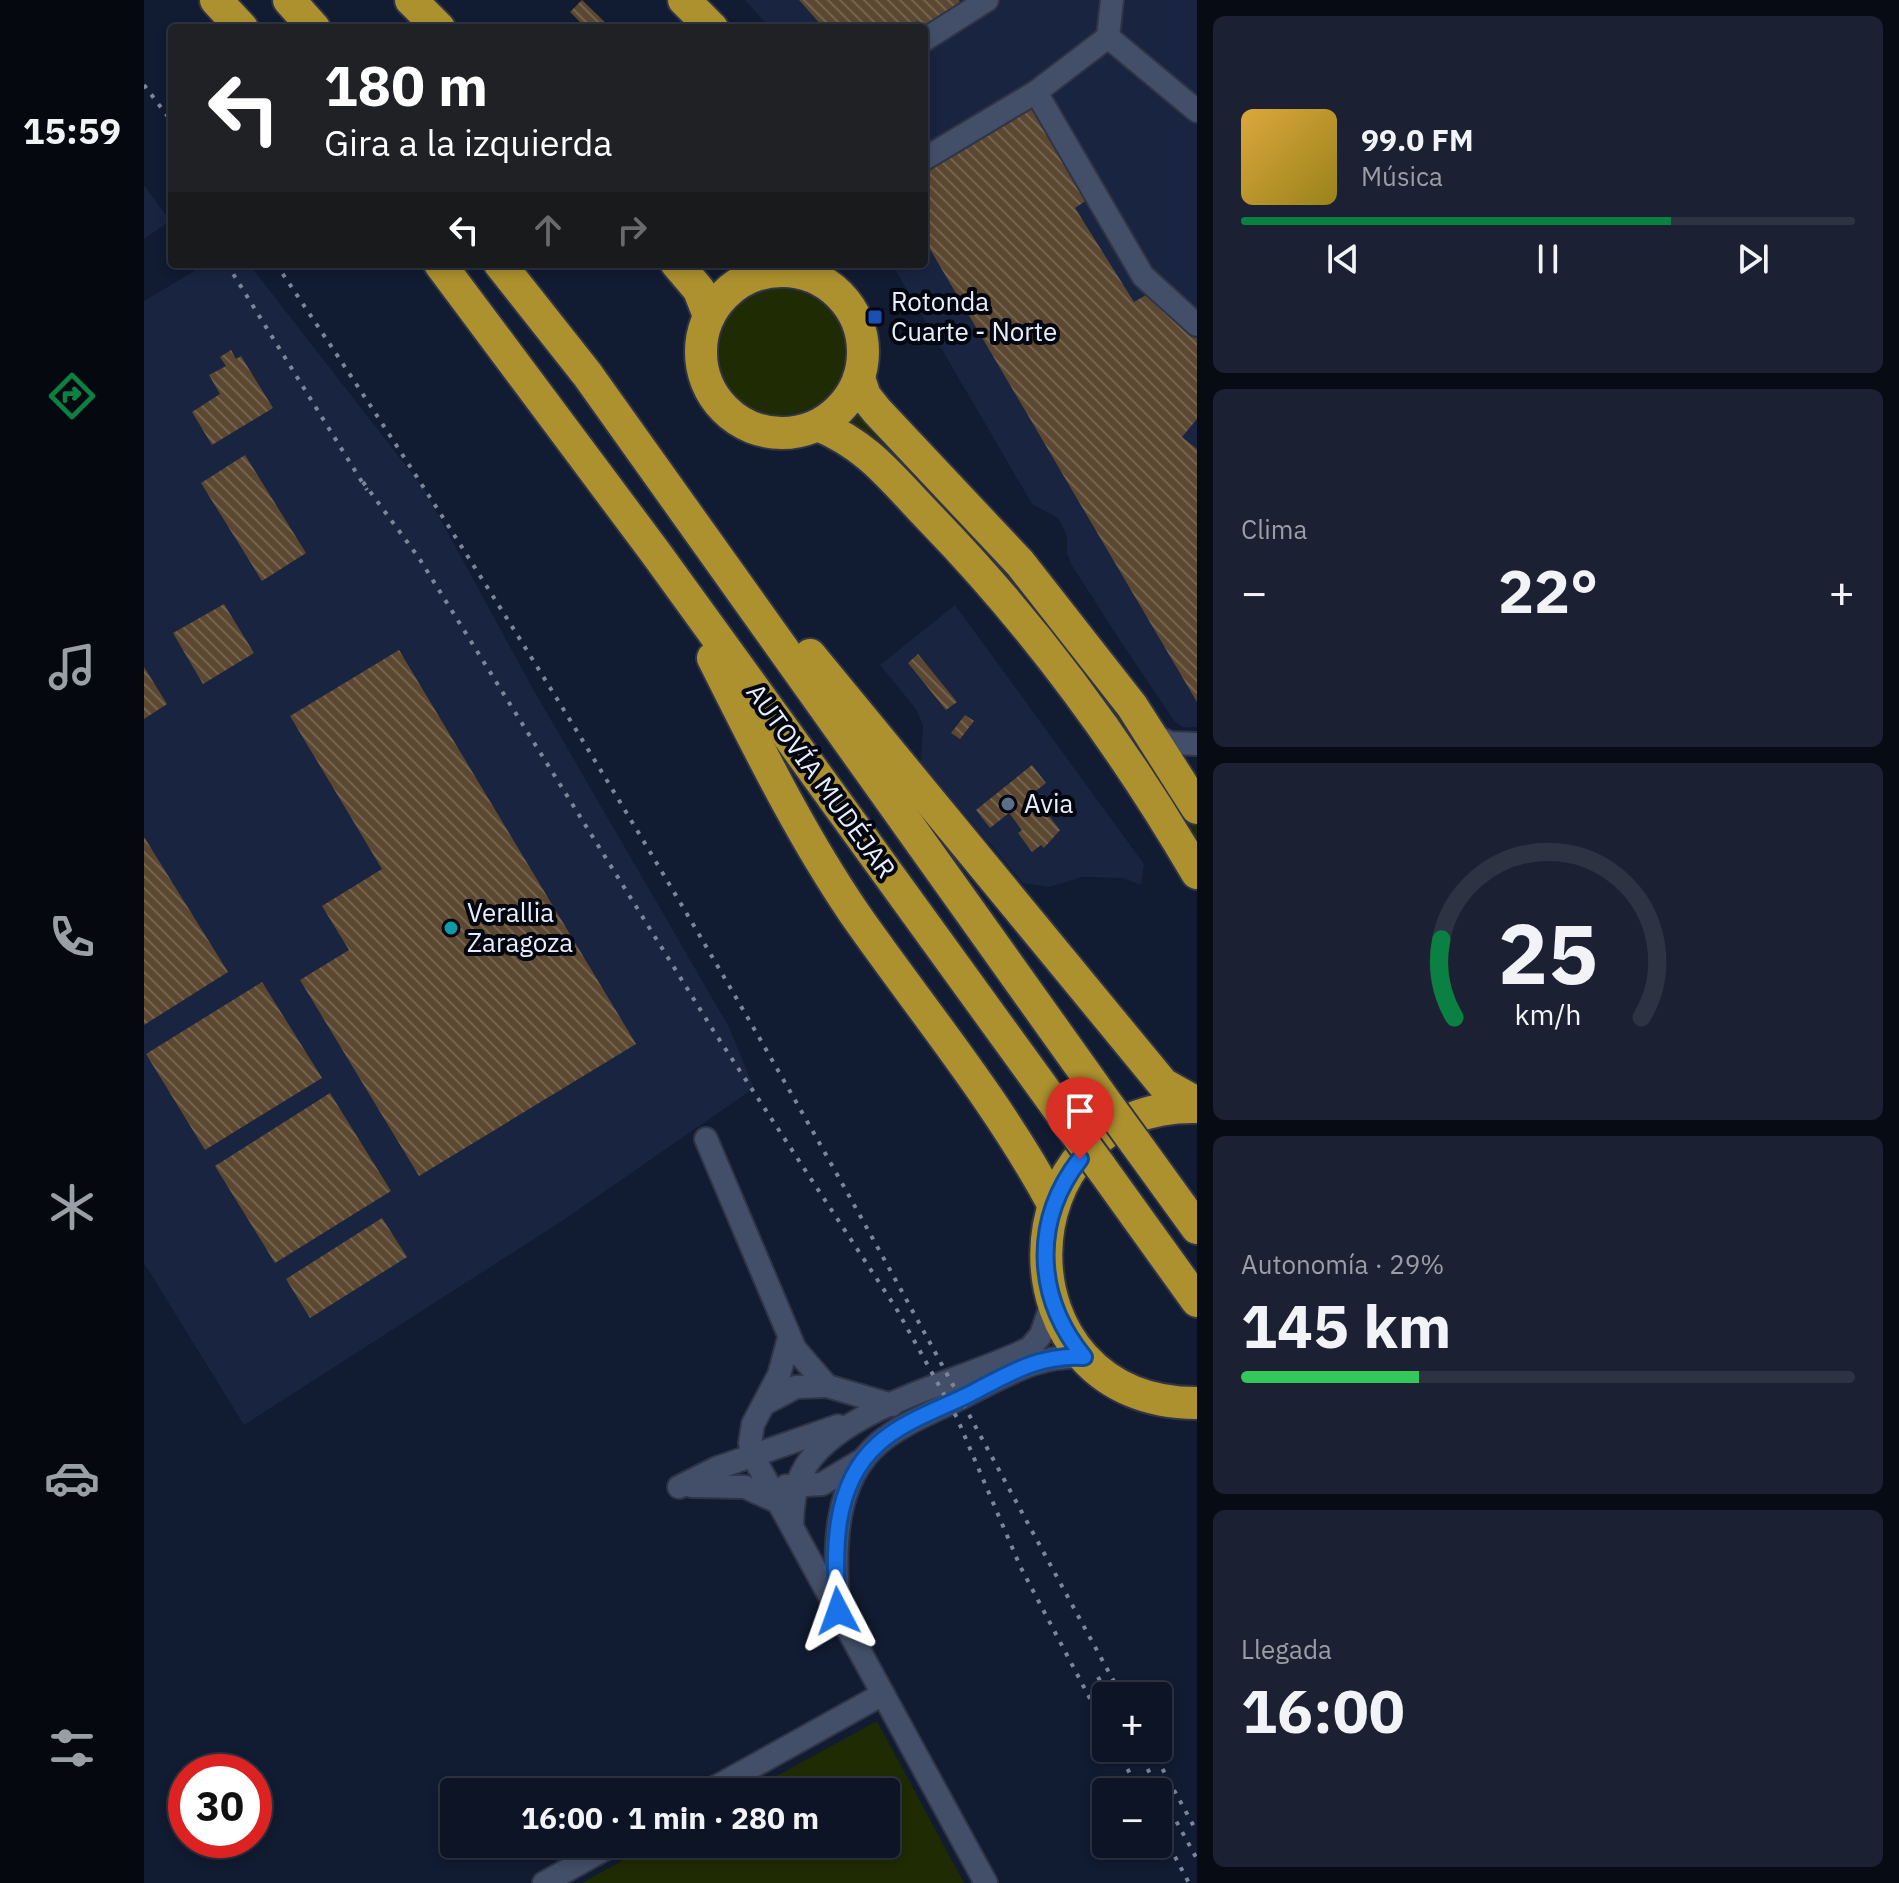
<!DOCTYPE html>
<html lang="es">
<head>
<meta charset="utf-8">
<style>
  :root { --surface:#0d1425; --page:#1b2132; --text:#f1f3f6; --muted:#9a9ea7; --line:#2d3342; --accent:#0b8043 }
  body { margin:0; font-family:"IBM Plex Sans",sans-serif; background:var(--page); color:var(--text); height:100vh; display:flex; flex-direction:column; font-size:30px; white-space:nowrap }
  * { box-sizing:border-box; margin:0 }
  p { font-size:26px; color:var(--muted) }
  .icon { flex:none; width:44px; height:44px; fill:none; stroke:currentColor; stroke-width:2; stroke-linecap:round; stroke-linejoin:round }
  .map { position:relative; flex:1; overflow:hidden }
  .details { display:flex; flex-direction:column; gap:16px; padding:16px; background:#070b14; width:702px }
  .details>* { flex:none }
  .guide { position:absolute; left:24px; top:24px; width:760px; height:244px; border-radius:8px; box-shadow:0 4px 12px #0003,0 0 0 2px var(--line); background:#202124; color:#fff; overflow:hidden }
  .tools { position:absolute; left:948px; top:1682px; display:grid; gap:16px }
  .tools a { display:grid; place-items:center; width:80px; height:80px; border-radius:8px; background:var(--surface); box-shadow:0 4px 12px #0003,0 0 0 2px var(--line); font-size:40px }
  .speed { position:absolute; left:24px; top:1754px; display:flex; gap:16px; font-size:40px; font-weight:700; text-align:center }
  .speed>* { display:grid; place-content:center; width:104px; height:104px; border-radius:50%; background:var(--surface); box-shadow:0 4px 12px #0003,0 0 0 2px var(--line); line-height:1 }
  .speed .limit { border:12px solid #d22; background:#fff; color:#111 }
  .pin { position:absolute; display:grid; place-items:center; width:68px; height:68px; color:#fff; margin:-82px -34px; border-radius:50% 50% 50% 0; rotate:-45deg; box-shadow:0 0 8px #0007 }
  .pin .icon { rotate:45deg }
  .me { position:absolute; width:88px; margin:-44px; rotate:356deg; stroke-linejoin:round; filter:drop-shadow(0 0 6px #0008) }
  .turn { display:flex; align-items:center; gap:28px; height:168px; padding:0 24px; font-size:36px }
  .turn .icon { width:104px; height:104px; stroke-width:2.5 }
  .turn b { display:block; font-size:56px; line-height:68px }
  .lanes { display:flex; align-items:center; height:76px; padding:0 24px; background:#0003; justify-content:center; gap:40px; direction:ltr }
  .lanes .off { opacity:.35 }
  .big { font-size:60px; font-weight:700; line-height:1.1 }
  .details .widget { flex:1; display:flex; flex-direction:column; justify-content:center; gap:12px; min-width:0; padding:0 28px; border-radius:12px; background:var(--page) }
  .details .dial { align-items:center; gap:0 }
  .dial svg { height:208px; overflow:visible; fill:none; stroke:var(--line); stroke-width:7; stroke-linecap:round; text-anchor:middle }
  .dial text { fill:var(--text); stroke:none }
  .song { display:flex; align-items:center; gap:24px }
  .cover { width:96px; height:96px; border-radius:12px; background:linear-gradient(135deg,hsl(40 70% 55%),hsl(50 70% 35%)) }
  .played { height:8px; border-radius:4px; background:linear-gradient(90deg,var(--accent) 70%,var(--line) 70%) }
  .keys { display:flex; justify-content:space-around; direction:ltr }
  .heat { display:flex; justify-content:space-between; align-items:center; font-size:44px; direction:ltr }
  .charge { height:12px; border-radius:6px; background:linear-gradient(90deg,#34c759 29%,var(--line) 0) }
  .trip { position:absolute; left:296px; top:1778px; width:460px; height:80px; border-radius:8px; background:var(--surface); box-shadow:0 4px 12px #0003,0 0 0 2px var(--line); font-weight:700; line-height:80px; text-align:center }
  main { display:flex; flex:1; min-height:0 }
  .tab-bar { display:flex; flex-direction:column; width:144px; justify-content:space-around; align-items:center; background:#05080f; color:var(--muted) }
  .tab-bar .icon { width:56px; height:56px }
  .tab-bar .selected { color:var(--accent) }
  .tab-bar b { font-size:36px; color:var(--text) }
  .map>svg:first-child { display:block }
  .built { fill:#192440 }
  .grass { fill:#1f2b03 }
  .building { fill:url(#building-back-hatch) }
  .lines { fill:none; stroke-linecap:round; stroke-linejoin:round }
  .minor-casing { stroke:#303446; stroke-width:26 }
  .highway-casing { stroke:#303446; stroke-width:36 }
  .minor { stroke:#434f68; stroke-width:22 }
  .highway { stroke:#ac912e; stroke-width:32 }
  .rail { stroke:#7d8699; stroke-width:4; stroke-dasharray:4 8; stroke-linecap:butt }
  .highway-bridge-casing { stroke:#303446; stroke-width:36; stroke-linecap:butt }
  .highway-bridge { stroke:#ac912e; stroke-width:32 }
  .route-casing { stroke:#114b97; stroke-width:20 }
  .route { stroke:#1a73e8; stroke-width:14 }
  .transit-dot { fill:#1a4fb4; stroke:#03060f; stroke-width:3 }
  .service-dot { fill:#5c6f8a; stroke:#03060f; stroke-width:3 }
  .culture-dot { fill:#0f9aa8; stroke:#03060f; stroke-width:3 }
  .labels { text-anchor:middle; stroke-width:8; stroke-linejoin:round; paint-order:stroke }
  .poi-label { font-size:26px; fill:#e7effe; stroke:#03060f; text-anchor:start }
  .street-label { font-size:26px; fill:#e7effe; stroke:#03060f }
</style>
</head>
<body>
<main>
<nav class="tab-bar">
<b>15:59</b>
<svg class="icon selected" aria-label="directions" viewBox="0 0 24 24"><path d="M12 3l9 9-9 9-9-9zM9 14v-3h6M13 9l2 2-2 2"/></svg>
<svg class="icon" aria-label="music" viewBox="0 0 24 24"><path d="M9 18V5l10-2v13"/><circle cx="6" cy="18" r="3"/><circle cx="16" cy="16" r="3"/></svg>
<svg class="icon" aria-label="phone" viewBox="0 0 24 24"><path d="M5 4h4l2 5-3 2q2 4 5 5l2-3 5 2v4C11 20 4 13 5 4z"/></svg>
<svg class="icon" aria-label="climate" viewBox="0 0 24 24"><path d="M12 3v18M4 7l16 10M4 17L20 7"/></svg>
<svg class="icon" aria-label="car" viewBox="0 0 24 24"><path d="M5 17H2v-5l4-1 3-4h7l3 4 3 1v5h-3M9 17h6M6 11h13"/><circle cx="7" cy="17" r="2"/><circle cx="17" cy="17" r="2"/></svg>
<svg class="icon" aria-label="filters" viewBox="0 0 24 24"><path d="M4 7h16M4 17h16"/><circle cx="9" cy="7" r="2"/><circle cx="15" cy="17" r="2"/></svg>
</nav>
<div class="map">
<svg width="1053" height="1883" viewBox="0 0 1053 1883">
  <defs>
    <pattern id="building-back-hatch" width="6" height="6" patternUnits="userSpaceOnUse" patternTransform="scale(2)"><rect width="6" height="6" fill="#5c4830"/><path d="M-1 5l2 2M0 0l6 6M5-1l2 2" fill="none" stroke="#73634f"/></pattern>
  </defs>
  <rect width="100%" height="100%" fill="#111b31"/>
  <g class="built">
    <path d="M 601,0 L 1053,0 L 1053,727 L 1039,727 L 1031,722 L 975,639 L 927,564 L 923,553 L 923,536 L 914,518 L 888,504 L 748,264 L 780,264 L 780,28 L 626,28 Z"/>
    <path d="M 0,185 L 26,221 L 0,239 Z"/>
    <path d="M 62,264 L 105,264 L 280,489 L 389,689 L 585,1027 L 610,1088 L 418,1221 L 100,1425 L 0,1263 L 0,301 Z"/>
    <path d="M 811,605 L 1000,864 L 997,885 L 979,878 L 939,877 L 905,887 L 879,883 L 777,762 L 779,725 L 772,709 L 736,665 Z"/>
  </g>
  <g class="grass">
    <circle cx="638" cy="351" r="69"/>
    <path d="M 713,409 L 908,615 L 1053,819 L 1053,854 L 778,492 L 707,420 Z"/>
    <path d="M 733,1721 L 820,1883 L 438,1883 L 508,1844 L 742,1844 L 742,1792 L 603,1792 Z"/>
  </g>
  <g class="building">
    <path d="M 438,0 L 467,28 L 442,28 L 426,12 Z"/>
    <path d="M 655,0 L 815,0 L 816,3 L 783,32 L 773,21 L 766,28 L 680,28 Z"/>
    <path d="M 885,105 L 943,200 L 931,208 L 990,302 L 1002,295 L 1053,337 L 1053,419 L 1038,437 L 1053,449 L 1053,702 L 780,239 L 780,166 Z"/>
    <path d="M 87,350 L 92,359 L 97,356 L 129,408 L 68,445 L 48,412 L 76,394 L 65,375 L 82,366 L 76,357 Z"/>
    <path d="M 101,455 L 162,553 L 118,581 L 57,483 Z"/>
    <path d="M 80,604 L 110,653 L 59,684 L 29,633 Z"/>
    <path d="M 255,650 L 492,1044 L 275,1176 L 156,980 L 205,950 L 178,906 L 238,869 L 146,716 Z"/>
    <path d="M 774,654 L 813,702 L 802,710 L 764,663 Z"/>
    <path d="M 0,667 L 23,704 L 0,719 Z"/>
    <path d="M 821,715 L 830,721 L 816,739 L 807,733 Z"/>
    <path d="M 888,765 L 902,783 L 883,798 L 896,815 L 901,811 L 916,830 L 900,848 L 897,845 L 888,852 L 874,833 L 878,830 L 865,813 L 846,828 L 832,810 Z"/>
    <path d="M 0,837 L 84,972 L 0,1025 Z"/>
    <path d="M 118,982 L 178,1078 L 61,1150 L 2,1054 Z"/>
    <path d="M 186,1093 L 247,1191 L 131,1263 L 71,1166 Z"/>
    <path d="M 238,1218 L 263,1257 L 166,1318 L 142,1279 Z"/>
  </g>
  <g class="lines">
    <g class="minor-casing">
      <g id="minor">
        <path d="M 964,37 L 968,0"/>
        <path d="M 780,40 L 843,0"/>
        <path d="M 892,92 L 999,276 L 1053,325"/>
        <path d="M 780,159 L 892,92 L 964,37 L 1053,111"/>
        <path d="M 1005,733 L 1026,743 L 1053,744"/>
        <path d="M 562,1139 L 651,1349 L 683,1386 L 748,1405"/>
        <path d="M 645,1338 L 635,1375 L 609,1424 L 606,1443 L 611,1460 L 648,1527"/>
        <path d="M 620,1404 L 652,1387 L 683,1386"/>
        <path d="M 548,1486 L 601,1487 L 634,1502"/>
        <path d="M 642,1486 L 678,1484 L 720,1459"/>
        <path d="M 535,1487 L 573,1468 L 694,1426"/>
        <path d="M 694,1602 C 690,1548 690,1481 735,1443 C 761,1421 797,1409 826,1393 C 867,1373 894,1355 940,1357"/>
        <path d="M 563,1792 L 739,1694"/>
        <path d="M 400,1883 L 470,1844"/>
        <path d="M 842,1883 L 648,1527 C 648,1509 650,1490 658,1473 C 690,1407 822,1381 886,1348 L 897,1335 L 908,1303"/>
      </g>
    </g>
    <g class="highway-casing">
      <g id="highway">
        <path d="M 72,0 L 98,28"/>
        <path d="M 145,0 L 170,28"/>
        <path d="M 267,0 L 295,28"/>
        <path d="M 540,0 L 568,28"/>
        <path d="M 296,264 L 511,552 L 931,1132"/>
        <path d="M 356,264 L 443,374 L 966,1108"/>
        <path d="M 533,264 L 555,290 L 565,316"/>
        <circle cx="638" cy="352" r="81"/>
        <path d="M 715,378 L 721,396 L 733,411 L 876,563 L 988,706 L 1053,808"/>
        <path d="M 674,425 C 725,446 748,479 786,518 C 891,626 977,743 1053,873"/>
        <path d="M 666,655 L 1019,1084 L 1053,1103"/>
        <path d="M 569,658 C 613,745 655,832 710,913 C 777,1009 854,1101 909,1204"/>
        <path d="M 1053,1107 C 854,1103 850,1404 1053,1403"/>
        <path d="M 990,1141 L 1053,1228"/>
        <path d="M 956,1166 L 1053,1301"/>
      </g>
    </g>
    <use href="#minor" class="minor"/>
    <use href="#highway" class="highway"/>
    <g class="rail">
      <path d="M 0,85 L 28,122"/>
      <path d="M 83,264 L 223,490"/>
      <path d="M 132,264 C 329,555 513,855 685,1160 C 785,1338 880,1518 978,1696"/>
      <path d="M 219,482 L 275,558 L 569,1030 L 752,1308 L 813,1418 L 876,1566 L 962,1729"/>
      <path d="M 954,1677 L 964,1696"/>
      <path d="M 972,1748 L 996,1792"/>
      <path d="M 992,1748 L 1053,1859"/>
      <path d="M 1007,1748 L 1053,1832"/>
      <path d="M 1014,1825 L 1045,1883"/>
    </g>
    <g class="highway-bridge-casing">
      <g id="highway-bridge">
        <path d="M 966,1108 L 990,1141"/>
        <path d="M 931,1132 L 956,1166"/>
      </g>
    </g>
    <use href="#highway-bridge" class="highway-bridge"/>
  </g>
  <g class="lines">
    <g class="route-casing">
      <path id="route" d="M 694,1611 C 690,1555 687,1486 734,1444 C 759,1421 796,1409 826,1394 C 864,1374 896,1354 940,1357 C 891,1297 888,1221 936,1159"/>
    </g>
    <use href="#route" class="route"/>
  </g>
  <rect class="transit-dot" x="723" y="309" width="16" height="16" rx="4"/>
  <circle class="service-dot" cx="864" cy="804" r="8"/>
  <circle class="culture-dot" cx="307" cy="928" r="8"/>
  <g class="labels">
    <g class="poi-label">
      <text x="747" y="311">Rotonda<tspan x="747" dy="30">Cuarte - Norte</tspan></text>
      <text x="880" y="813">Avia</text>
      <text x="323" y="922">Verallia<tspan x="323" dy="30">Zaragoza</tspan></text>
    </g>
    <g class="street-label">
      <text transform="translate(677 781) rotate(54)" y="9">AUTOVÍA MUDÉJAR</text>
    </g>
  </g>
</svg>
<div class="tools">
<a>+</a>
<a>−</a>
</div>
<div class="speed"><div class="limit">30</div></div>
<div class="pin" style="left:936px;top:1159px;background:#d93025"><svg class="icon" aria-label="arrive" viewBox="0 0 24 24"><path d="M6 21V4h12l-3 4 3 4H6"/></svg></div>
<svg class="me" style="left:694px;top:1611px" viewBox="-20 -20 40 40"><path d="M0-17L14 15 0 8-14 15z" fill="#1a73e8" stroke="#fff" stroke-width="4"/></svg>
<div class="trip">16:00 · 1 min · 280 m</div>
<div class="guide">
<div class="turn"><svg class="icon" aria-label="left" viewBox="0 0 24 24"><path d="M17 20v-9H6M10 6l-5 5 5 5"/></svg><div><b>180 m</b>Gira a la izquierda</div></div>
<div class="lanes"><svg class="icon" aria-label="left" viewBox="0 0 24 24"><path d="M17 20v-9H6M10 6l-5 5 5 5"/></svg><svg class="icon off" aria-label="ahead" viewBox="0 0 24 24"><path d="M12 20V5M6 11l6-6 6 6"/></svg><svg class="icon off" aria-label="right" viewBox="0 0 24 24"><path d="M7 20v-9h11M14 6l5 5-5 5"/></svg></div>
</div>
</div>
<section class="details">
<div class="widget">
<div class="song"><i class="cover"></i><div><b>99.0 FM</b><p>Música</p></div></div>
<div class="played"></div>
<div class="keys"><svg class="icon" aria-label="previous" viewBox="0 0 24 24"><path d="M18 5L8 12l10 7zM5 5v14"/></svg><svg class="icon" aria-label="pause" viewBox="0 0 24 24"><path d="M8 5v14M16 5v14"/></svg><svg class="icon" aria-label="next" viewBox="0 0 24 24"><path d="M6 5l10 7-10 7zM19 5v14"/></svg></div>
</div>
<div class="widget"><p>Clima</p>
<div class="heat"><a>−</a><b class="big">22°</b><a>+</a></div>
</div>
<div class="widget dial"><svg viewBox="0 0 100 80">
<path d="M14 69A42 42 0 1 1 86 69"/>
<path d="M14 69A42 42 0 0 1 9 39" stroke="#0b8043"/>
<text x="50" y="56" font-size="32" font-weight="700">25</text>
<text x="50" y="72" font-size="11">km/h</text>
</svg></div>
<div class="widget"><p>Autonomía · 29%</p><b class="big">145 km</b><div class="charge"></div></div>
<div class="widget"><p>Llegada</p><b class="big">16:00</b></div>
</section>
</main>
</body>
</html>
